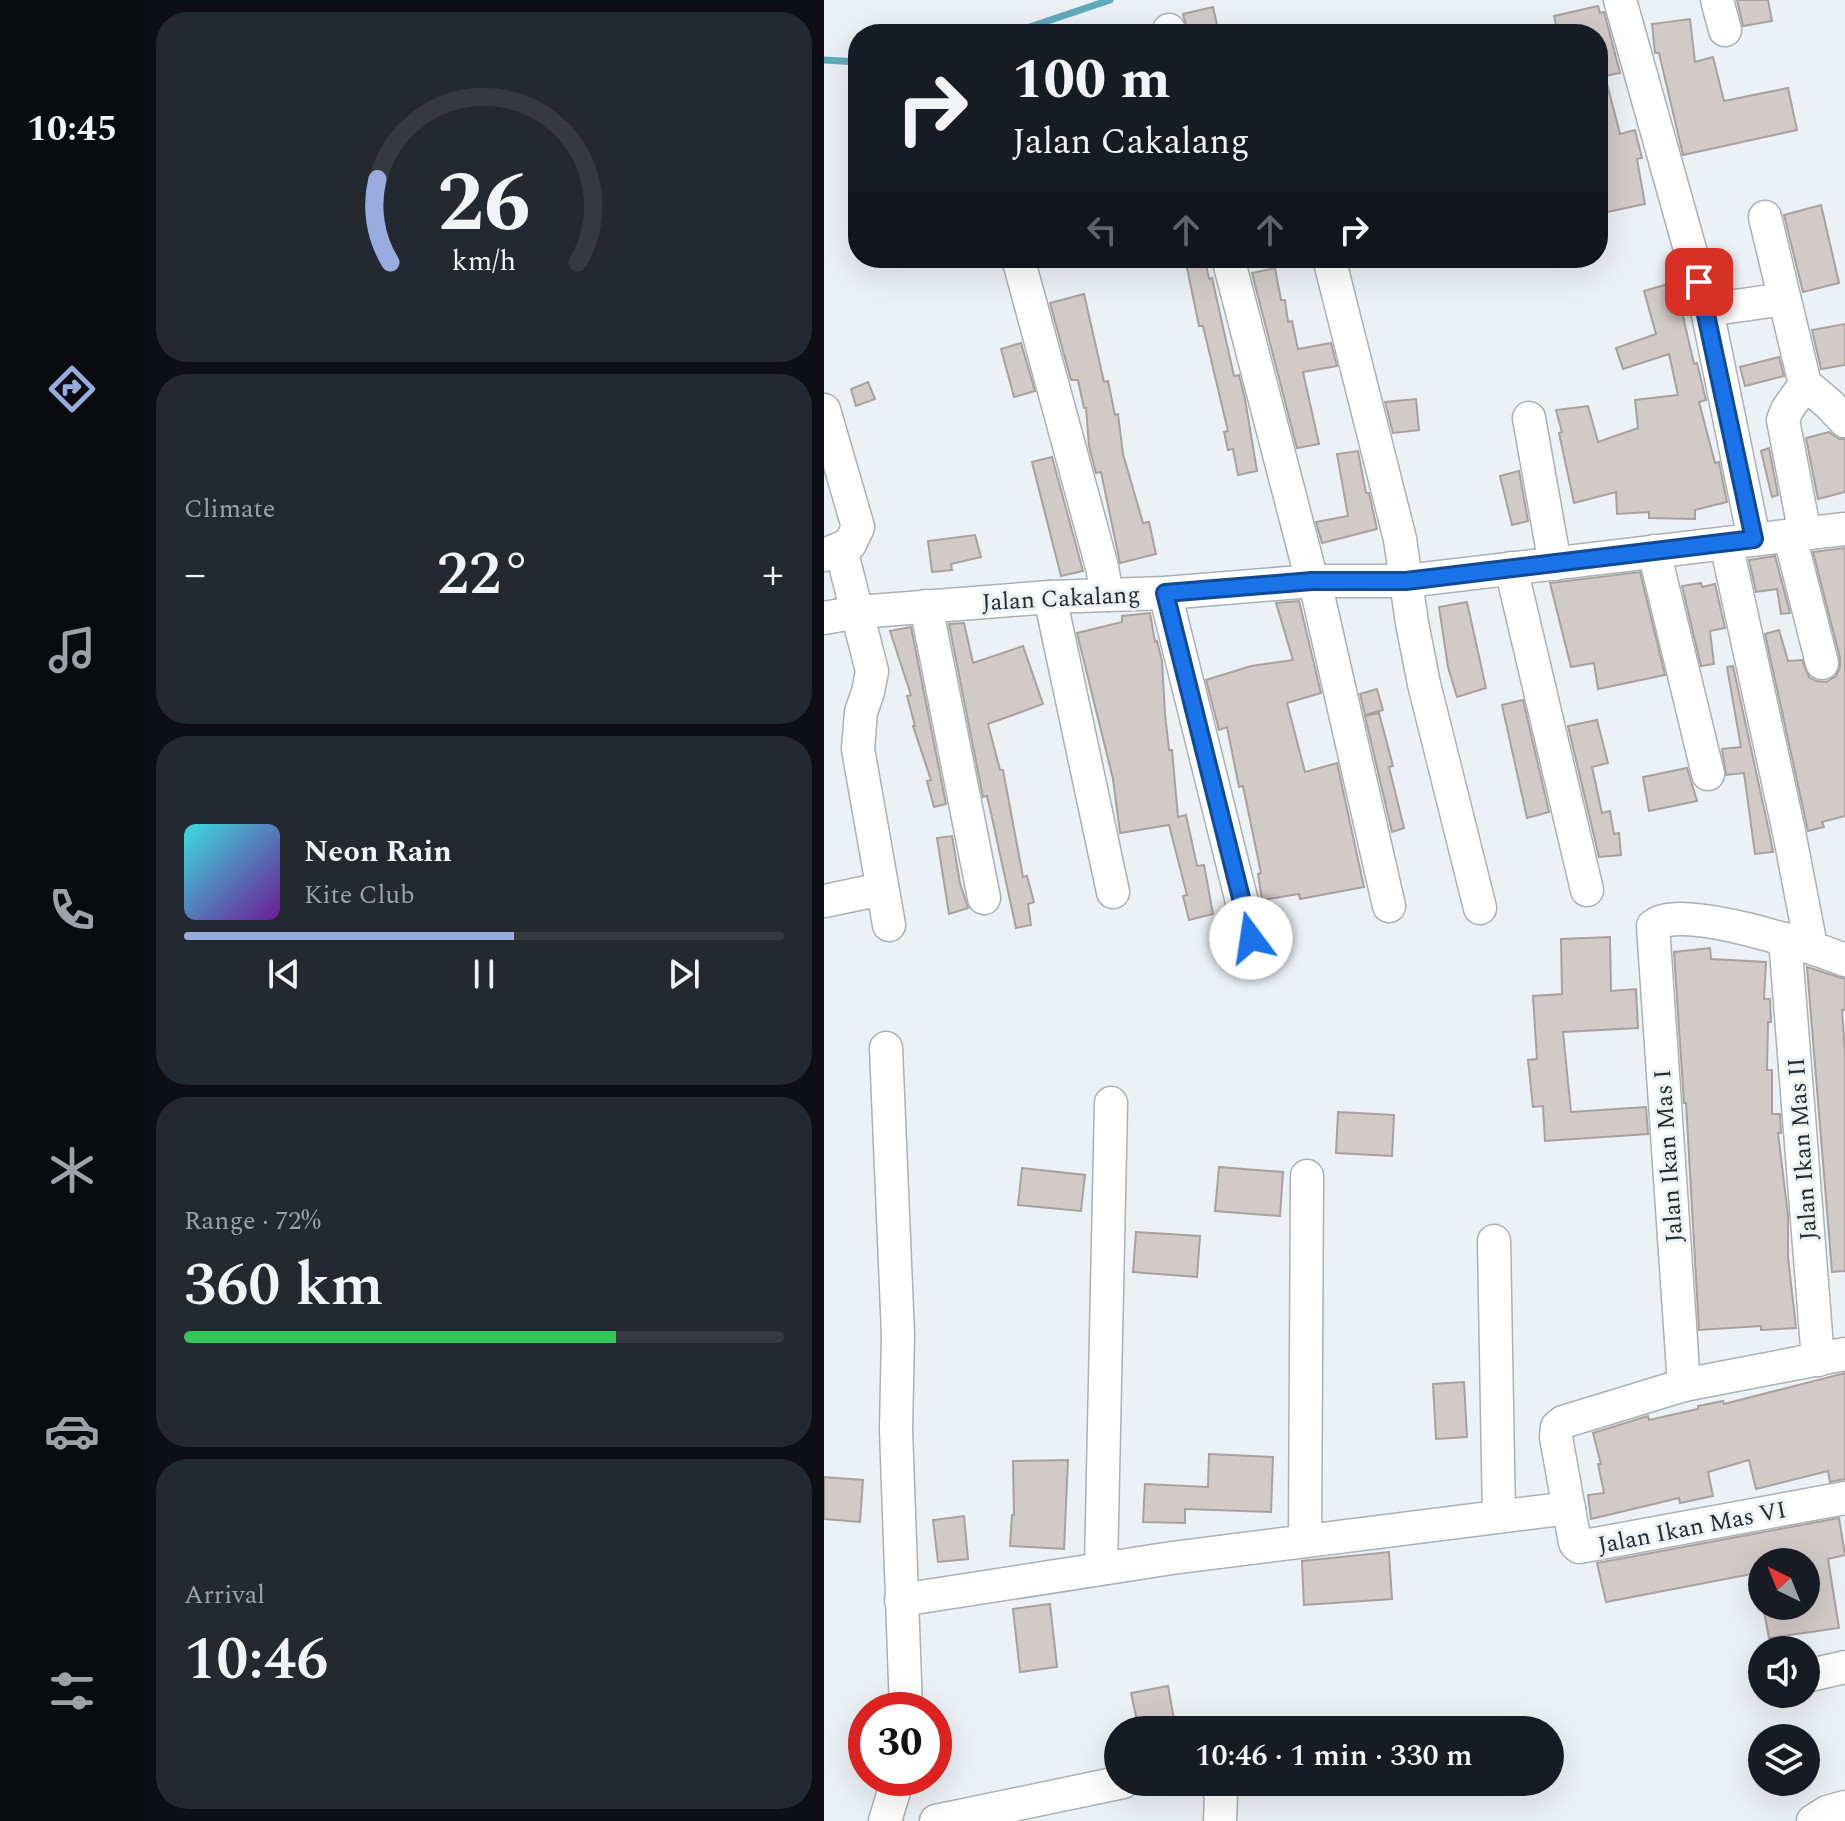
<!DOCTYPE html>
<html lang="en">
<head>
<meta charset="utf-8">
<style>
  :root { --surface:#171b24; --page:#242831; --text:#f1f3f6; --muted:#9ea1a6; --line:#363941; --accent:#97abde }
  body { margin:0; font-family:Spectral,serif; background:var(--page); color:var(--text); height:100vh; display:flex; flex-direction:column; font-size:30px; white-space:nowrap }
  * { box-sizing:border-box; margin:0 }
  p { font-size:26px; color:var(--muted) }
  .icon { flex:none; width:44px; height:44px; fill:none; stroke:currentColor; stroke-width:2; stroke-linecap:round; stroke-linejoin:round }
  .map { position:relative; flex:1; overflow:hidden }
  .panel { display:flex; flex-direction:column; gap:12px; padding:12px; background:#0d0f14; width:680px }
  .panel>* { flex:none }
  .guide { position:absolute; left:24px; top:24px; width:760px; height:244px; border-radius:32px; box-shadow:0 8px 32px #0002; background:#171b24; color:var(--text); overflow:hidden }
  .needle { width:52px; rotate:317deg }
  .controls { position:absolute; left:924px; top:1548px; display:grid; gap:16px }
  .controls a { display:grid; place-items:center; width:72px; height:72px; border-radius:50%; background:var(--surface); box-shadow:0 8px 32px #0002; font-size:40px }
  .speed { position:absolute; left:24px; top:1692px; display:flex; gap:16px; font-size:40px; font-weight:700; text-align:center }
  .speed>* { display:grid; place-content:center; width:104px; height:104px; border-radius:50%; background:var(--surface); box-shadow:0 8px 32px #0002; line-height:1 }
  .speed .limit { border:12px solid #d22; background:#fff; color:#111 }
  .pin { position:absolute; display:grid; place-items:center; width:68px; height:68px; color:#fff; margin:-34px; border-radius:16px; box-shadow:0 4px 12px #0006 }
  .me { position:absolute; width:88px; margin:-44px; rotate:346deg; stroke-linejoin:round; filter:drop-shadow(0 0 6px #0008) }
  .turn { display:flex; align-items:center; gap:28px; height:168px; padding:0 32px; font-size:36px }
  .turn .icon { width:104px; height:104px; stroke-width:2.5 }
  .turn b { display:block; font-size:56px; line-height:68px }
  .lanes { display:flex; align-items:center; height:76px; padding:0 32px; background:#0003; justify-content:center; gap:40px; direction:ltr }
  .lanes .off { opacity:.35 }
  .big { font-size:60px; font-weight:600; line-height:1.1 }
  .panel .card { flex:1; display:flex; flex-direction:column; justify-content:center; gap:12px; min-width:0; padding:0 28px; border-radius:32px; background:var(--page) }
  .panel .dial { align-items:center; gap:0 }
  .dial svg { height:208px; overflow:visible; fill:none; stroke:var(--line); stroke-width:7; stroke-linecap:round; text-anchor:middle }
  .dial text { fill:var(--text); stroke:none }
  .song { display:flex; align-items:center; gap:24px }
  .cover { width:96px; height:96px; border-radius:12px; background:linear-gradient(135deg,hsl(180 70% 55%),hsl(280 70% 35%)) }
  .played { height:8px; border-radius:4px; background:linear-gradient(90deg,var(--accent) 55%,var(--line) 55%) }
  .keys { display:flex; justify-content:space-around; direction:ltr }
  .heat { display:flex; justify-content:space-between; align-items:center; font-size:44px; direction:ltr }
  .charge { height:12px; border-radius:6px; background:linear-gradient(90deg,#34c759 72%,var(--line) 0) }
  .trip { position:absolute; left:280px; top:1716px; width:460px; height:80px; border-radius:40px; background:var(--surface); box-shadow:0 8px 32px #0002; font-weight:600; line-height:80px; text-align:center }
  main { display:flex; flex:1; min-height:0 }
  .tabs { display:flex; flex-direction:column; width:144px; justify-content:space-around; align-items:center; background:#090b0e; color:var(--muted) }
  .tabs .icon { width:56px; height:56px }
  .tabs .selected { color:var(--accent) }
  .tabs b { font-size:36px; color:var(--text) }
  .map>svg:first-child { display:block }
  .lines { fill:none; stroke-linecap:round; stroke-linejoin:round }
  .stream { stroke:#5eacbb; stroke-width:7 }
  .building { fill:#d1cac8; stroke:#a8a19f; stroke-width:2 }
  .minor-casing { stroke:#abb0b4; stroke-width:35 }
  .minor { stroke:#fff; stroke-width:32 }
  .route-casing { stroke:#114b97; stroke-width:20 }
  .route { stroke:#1a73e8; stroke-width:14 }
  .labels { text-anchor:middle; stroke-width:6; stroke-linejoin:round; paint-order:stroke }
  .street-label { font-size:24px; fill:#282a2c; stroke:#ecf1f6 }
</style>
</head>
<body>
<main>
<nav class="tabs">
<b>10:45</b>
<svg class="icon selected" aria-label="directions" viewBox="0 0 24 24"><path d="M12 3l9 9-9 9-9-9zM9 14v-3h6M13 9l2 2-2 2"/></svg>
<svg class="icon" aria-label="music" viewBox="0 0 24 24"><path d="M9 18V5l10-2v13"/><circle cx="6" cy="18" r="3"/><circle cx="16" cy="16" r="3"/></svg>
<svg class="icon" aria-label="phone" viewBox="0 0 24 24"><path d="M5 4h4l2 5-3 2q2 4 5 5l2-3 5 2v4C11 20 4 13 5 4z"/></svg>
<svg class="icon" aria-label="climate" viewBox="0 0 24 24"><path d="M12 3v18M4 7l16 10M4 17L20 7"/></svg>
<svg class="icon" aria-label="car" viewBox="0 0 24 24"><path d="M5 17H2v-5l4-1 3-4h7l3 4 3 1v5h-3M9 17h6M6 11h13"/><circle cx="7" cy="17" r="2"/><circle cx="17" cy="17" r="2"/></svg>
<svg class="icon" aria-label="filters" viewBox="0 0 24 24"><path d="M4 7h16M4 17h16"/><circle cx="9" cy="7" r="2"/><circle cx="15" cy="17" r="2"/></svg>
</nav>
<section class="panel">
<div class="card dial"><svg viewBox="0 0 100 80">
<path d="M14 69A42 42 0 1 1 86 69"/>
<path d="M14 69A42 42 0 0 1 9 37" stroke="#97abde"/>
<text x="50" y="56" font-size="32" font-weight="700">26</text>
<text x="50" y="72" font-size="11">km/h</text>
</svg></div>
<div class="card"><p>Climate</p>
<div class="heat"><a>−</a><b class="big">22°</b><a>+</a></div>
</div>
<div class="card">
<div class="song"><i class="cover"></i><div><b>Neon Rain</b><p>Kite Club</p></div></div>
<div class="played"></div>
<div class="keys"><svg class="icon" aria-label="previous" viewBox="0 0 24 24"><path d="M18 5L8 12l10 7zM5 5v14"/></svg><svg class="icon" aria-label="pause" viewBox="0 0 24 24"><path d="M8 5v14M16 5v14"/></svg><svg class="icon" aria-label="next" viewBox="0 0 24 24"><path d="M6 5l10 7-10 7zM19 5v14"/></svg></div>
</div>
<div class="card"><p>Range · 72%</p><b class="big">360 km</b><div class="charge"></div></div>
<div class="card"><p>Arrival</p><b class="big">10:46</b></div>
</section>
<div class="map">
<svg width="1021" height="1821" viewBox="0 0 1021 1821">
  <rect width="100%" height="100%" fill="#ecf1f6"/>
  <g class="lines">
    <g class="stream">
      <path d="M 185,34 L 286,0"/>
      <path d="M 0,60 L 34,62"/>
    </g>
  </g>
  <g class="building">
    <path d="M 913,0 L 944,0 L 948,21 L 919,26 Z"/>
    <path d="M 774,6 L 776,13 L 780,12 L 796,73 L 781,76 L 796,134 L 811,130 L 818,158 L 813,159 L 821,204 L 774,214 L 774,34 L 734,34 L 730,16 Z"/>
    <path d="M 389,7 L 394,29 L 364,34 L 359,14 Z"/>
    <path d="M 866,19 L 871,62 L 889,57 L 900,101 L 964,88 L 973,130 L 859,155 L 835,53 L 831,53 L 828,24 Z"/>
    <path d="M 997,205 L 1015,283 L 979,292 L 960,215 Z"/>
    <path d="M 381,259 L 385,279 L 388,278 L 410,376 L 415,375 L 421,399 L 433,471 L 414,475 L 409,449 L 404,450 L 400,432 L 404,431 L 379,326 L 375,326 L 362,263 Z"/>
    <path d="M 451,268 L 457,300 L 461,300 L 464,322 L 468,321 L 474,349 L 507,343 L 513,366 L 479,372 L 495,444 L 473,448 L 428,273 Z"/>
    <path d="M 851,282 L 870,364 L 873,363 L 882,400 L 875,402 L 891,463 L 895,462 L 903,502 L 871,510 L 871,519 L 825,518 L 825,512 L 793,514 L 792,492 L 750,503 L 735,433 L 738,432 L 732,410 L 764,406 L 774,442 L 814,428 L 811,400 L 854,395 L 845,354 L 799,369 L 792,348 L 832,334 L 820,291 Z"/>
    <path d="M 260,294 L 280,382 L 284,381 L 291,415 L 294,414 L 299,454 L 319,523 L 325,522 L 332,554 L 296,563 L 277,472 L 272,473 L 265,446 L 262,408 L 260,408 L 254,380 L 247,380 L 226,303 Z"/>
    <path d="M 1021,324 L 1021,365 L 997,369 L 988,330 Z"/>
    <path d="M 197,343 L 211,391 L 190,397 L 177,349 Z"/>
    <path d="M 955,357 L 960,376 L 921,386 L 916,367 Z"/>
    <path d="M 44,382 L 51,399 L 32,406 L 27,389 Z"/>
    <path d="M 592,399 L 595,430 L 569,433 L 561,402 Z"/>
    <path d="M 1005,432 L 1015,439 L 1021,439 L 1021,492 L 994,499 L 982,438 Z"/>
    <path d="M 945,448 L 954,495 L 948,497 L 937,451 Z"/>
    <path d="M 534,451 L 542,493 L 545,493 L 553,529 L 498,543 L 492,522 L 524,516 L 513,454 Z"/>
    <path d="M 228,457 L 259,571 L 237,576 L 208,462 Z"/>
    <path d="M 695,471 L 704,521 L 688,525 L 676,476 Z"/>
    <path d="M 151,535 L 157,557 L 127,564 L 128,570 L 108,572 L 104,541 Z"/>
    <path d="M 1021,548 L 1021,816 L 998,822 L 1000,827 L 984,831 L 941,634 L 955,630 L 964,661 L 978,660 L 985,677 L 992,681 L 1002,682 L 1012,676 L 1016,667 L 1016,658 L 989,552 Z"/>
    <path d="M 951,556 L 966,613 L 957,614 L 953,589 L 932,592 L 925,560 Z"/>
    <path d="M 816,572 L 841,675 L 774,689 L 770,663 L 747,667 L 726,583 Z"/>
    <path d="M 877,583 L 878,587 L 891,584 L 901,628 L 886,631 L 890,664 L 877,666 L 858,586 Z"/>
    <path d="M 475,601 L 497,693 L 463,703 L 481,772 L 513,763 L 540,887 L 476,899 L 475,894 L 438,900 L 434,874 L 437,873 L 419,786 L 415,787 L 403,727 L 395,730 L 382,680 L 427,666 L 469,660 L 452,603 Z"/>
    <path d="M 643,602 L 662,688 L 633,697 L 624,667 L 615,607 Z"/>
    <path d="M 326,613 L 331,642 L 333,641 L 338,661 L 341,714 L 345,750 L 348,750 L 354,817 L 362,815 L 373,866 L 380,865 L 389,914 L 365,920 L 359,896 L 363,895 L 345,825 L 296,833 L 289,779 L 253,633 L 298,622 L 298,616 Z"/>
    <path d="M 140,623 L 149,663 L 199,646 L 219,704 L 164,724 L 176,770 L 179,770 L 199,877 L 203,876 L 210,902 L 204,904 L 207,925 L 192,928 L 167,813 L 163,796 L 159,797 L 125,624 Z"/>
    <path d="M 87,627 L 122,804 L 110,807 L 103,781 L 107,780 L 89,726 L 91,726 L 83,696 L 87,695 L 66,631 Z"/>
    <path d="M 909,666 L 946,836 L 949,852 L 931,854 L 920,773 L 902,775 L 898,749 L 917,747 L 903,667 Z"/>
    <path d="M 553,689 L 559,710 L 541,715 L 536,694 Z"/>
    <path d="M 699,700 L 725,812 L 703,818 L 678,705 Z"/>
    <path d="M 555,713 L 569,766 L 565,767 L 580,828 L 568,832 L 541,716 Z"/>
    <path d="M 773,720 L 784,763 L 768,767 L 778,813 L 786,811 L 790,834 L 795,833 L 797,855 L 775,857 L 744,726 Z"/>
    <path d="M 863,768 L 873,801 L 825,811 L 819,777 Z"/>
    <path d="M 128,836 L 136,883 L 144,908 L 125,914 L 113,838 Z"/>
    <path d="M 786,937 L 787,991 L 812,989 L 814,1028 L 739,1032 L 747,1112 L 822,1107 L 824,1134 L 721,1141 L 719,1106 L 709,1107 L 704,1060 L 713,1059 L 709,996 L 738,994 L 737,939 Z"/>
    <path d="M 886,948 L 887,959 L 942,962 L 940,999 L 946,999 L 947,1022 L 944,1022 L 943,1070 L 948,1070 L 948,1114 L 956,1114 L 957,1133 L 954,1133 L 964,1215 L 964,1257 L 972,1328 L 937,1330 L 937,1326 L 875,1330 L 862,1103 L 860,1103 L 850,952 Z"/>
    <path d="M 983,967 L 1021,979 L 1021,1010 L 1018,1010 L 1021,1053 L 1021,1271 L 1008,1272 Z"/>
    <path d="M 514,1112 L 570,1115 L 568,1156 L 512,1153 Z"/>
    <path d="M 395,1167 L 459,1172 L 456,1216 L 391,1211 Z"/>
    <path d="M 198,1168 L 261,1175 L 257,1211 L 194,1205 Z"/>
    <path d="M 312,1232 L 376,1236 L 373,1277 L 309,1272 Z"/>
    <path d="M 1021,1373 L 1021,1479 L 1006,1482 L 1004,1471 L 932,1489 L 925,1460 L 884,1472 L 889,1496 L 856,1503 L 855,1498 L 767,1519 L 764,1495 L 780,1493 L 774,1464 L 777,1464 L 769,1433 L 824,1416 L 825,1420 L 874,1409 L 874,1406 L 899,1401 L 900,1404 Z"/>
    <path d="M 640,1382 L 643,1437 L 612,1439 L 609,1384 Z"/>
    <path d="M 385,1454 L 449,1457 L 447,1512 L 361,1509 L 361,1523 L 319,1522 L 321,1484 L 384,1487 Z"/>
    <path d="M 244,1460 L 240,1549 L 186,1546 L 188,1515 L 190,1515 L 189,1461 Z"/>
    <path d="M 0,1477 L 39,1480 L 36,1522 L 0,1519 Z"/>
    <path d="M 140,1516 L 144,1559 L 114,1562 L 109,1520 Z"/>
    <path d="M 1015,1518 L 1021,1555 L 1004,1559 L 1015,1628 L 945,1638 L 939,1606 L 985,1606 L 982,1562 L 938,1562 L 938,1572 L 782,1602 L 773,1563 Z"/>
    <path d="M 565,1552 L 568,1599 L 480,1605 L 478,1561 Z"/>
    <path d="M 226,1604 L 233,1667 L 196,1672 L 189,1609 Z"/>
    <path d="M 344,1686 L 352,1730 L 315,1730 L 307,1693 Z"/>
  </g>
  <g class="lines">
    <g class="minor-casing">
      <g id="minor">
        <path d="M 796,0 L 883,310 L 930,539"/>
        <path d="M 893,0 L 901,30"/>
        <path d="M 345,30 L 346,34"/>
        <path d="M 941,217 L 981,384 L 1005,404 L 1021,421"/>
        <path d="M 194,258 L 278,567 L 283,595"/>
        <path d="M 404,258 L 488,581 L 494,595 L 565,906"/>
        <path d="M 505,258 L 576,539 L 588,623 L 600,684 L 656,908"/>
        <path d="M 883,310 L 960,299"/>
        <path d="M 981,384 L 963,410 L 959,420 L 981,534"/>
        <path d="M 0,410 L 34,527 L 26,544 L 0,555"/>
        <path d="M 705,418 L 731,564"/>
        <path d="M 966,537 L 998,663"/>
        <path d="M 902,543 L 965,832 L 987,946"/>
        <path d="M 17,549 L 48,671 L 44,692 L 37,712 L 34,749 L 65,925"/>
        <path d="M 830,551 L 884,774"/>
        <path d="M 687,568 L 763,890"/>
        <path d="M 341,593 L 427,938"/>
        <path d="M 226,597 L 289,892"/>
        <path d="M 102,606 L 160,898"/>
        <path d="M 0,618 L 34,612 L 226,597 L 341,593 L 488,581 L 582,581 L 1021,529"/>
        <path d="M 0,901 L 58,889"/>
        <path d="M 961,939 L 994,1360"/>
        <path d="M 62,1048 L 74,1335 L 72,1429 L 82,1710"/>
        <path d="M 670,1241 L 675,1516"/>
        <path d="M 1021,1354 L 860,1385 L 739,1422 L 733,1427 L 732,1437 L 751,1543 L 755,1547 L 1021,1498"/>
        <path d="M 860,1385 L 829,926 C 856,902 988,947 1021,960"/>
        <path d="M 481,1541 L 483,1176"/>
        <path d="M 277,1568 L 287,1103"/>
        <path d="M 77,1600 L 348,1558 L 745,1508"/>
        <path d="M 982,1676 L 1021,1667"/>
        <path d="M 391,1782 L 397,1795 L 396,1821"/>
        <path d="M 61,1821 L 74,1778"/>
        <path d="M 112,1821 L 299,1782"/>
        <path d="M 989,1821 L 1003,1812 L 1021,1807"/>
      </g>
    </g>
    <use href="#minor" class="minor"/>
  </g>
  <g class="lines">
    <g class="route-casing">
      <path id="route" d="M 427,938 L 341,593 L 488,581 L 582,581 L 930,539 L 875,282"/>
    </g>
    <use href="#route" class="route"/>
  </g>
  <g class="labels">
    <g class="street-label">
      <text transform="translate(237 598) rotate(-3)" y="8">Jalan Cakalang</text>
      <text transform="translate(978 1149) rotate(-94)" y="8">Jalan Ikan Mas II</text>
      <text transform="translate(844 1156) rotate(-94)" y="8">Jalan Ikan Mas I</text>
      <text transform="translate(868 1527) rotate(-11)" y="8">Jalan Ikan Mas VI</text>
    </g>
  </g>
</svg>
<div class="controls">
<a><svg class="needle" viewBox="-14 -14 28 28"><path d="M0-13l5 13h-10z" fill="#e53935"/><path d="M0 13l5-13h-10z" fill="#9ea1a6"/></svg></a>
<a><svg class="icon" aria-label="sound" viewBox="0 0 24 24"><path d="M4 9h4l5-4v14l-5-4H4zM17 9q2 3 0 6"/></svg></a>
<a><svg class="icon" aria-label="layers" viewBox="0 0 24 24"><path d="M12 4l9 5-9 5-9-5zM3 14l9 5 9-5"/></svg></a>
</div>
<div class="speed"><div class="limit">30</div></div>
<div class="pin" style="left:875px;top:282px;background:#d93025"><svg class="icon" aria-label="arrive" viewBox="0 0 24 24"><path d="M6 21V4h12l-3 4 3 4H6"/></svg></div>
<svg class="me" style="left:427px;top:938px" viewBox="-20 -20 40 40"><circle r="19" fill="#fff"/><path d="M0-13L10 11 0 6-10 11z" fill="#1a73e8"/></svg>
<div class="trip">10:46 · 1 min · 330 m</div>
<div class="guide">
<div class="turn"><svg class="icon" aria-label="right" viewBox="0 0 24 24"><path d="M7 20v-9h11M14 6l5 5-5 5"/></svg><div><b>100 m</b>Jalan Cakalang</div></div>
<div class="lanes"><svg class="icon off" aria-label="left" viewBox="0 0 24 24"><path d="M17 20v-9H6M10 6l-5 5 5 5"/></svg><svg class="icon off" aria-label="ahead" viewBox="0 0 24 24"><path d="M12 20V5M6 11l6-6 6 6"/></svg><svg class="icon off" aria-label="ahead" viewBox="0 0 24 24"><path d="M12 20V5M6 11l6-6 6 6"/></svg><svg class="icon" aria-label="right" viewBox="0 0 24 24"><path d="M7 20v-9h11M14 6l5 5-5 5"/></svg></div>
</div>
</div>
</main>
</body>
</html>
